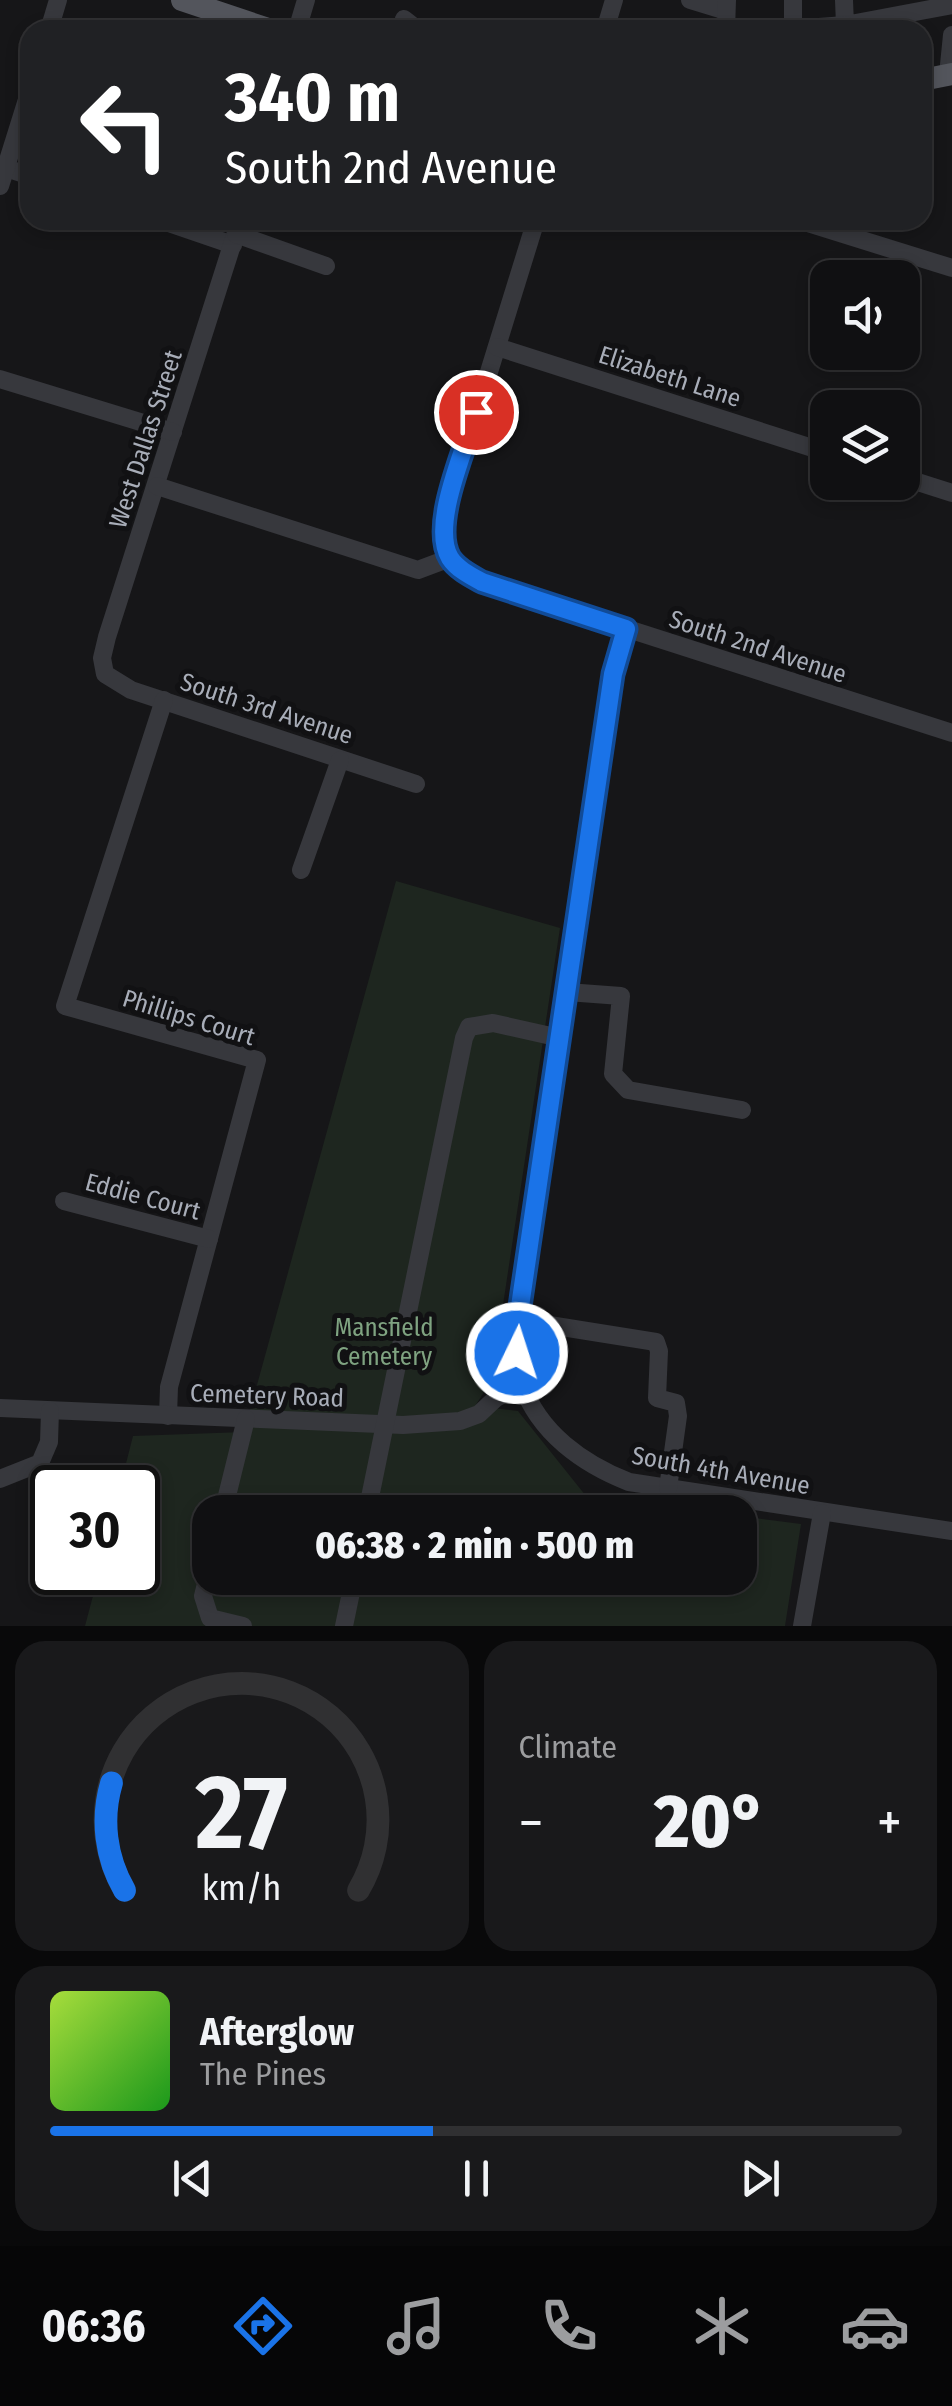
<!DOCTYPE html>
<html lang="en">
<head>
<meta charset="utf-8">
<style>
  :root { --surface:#101012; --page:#19191b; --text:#f1f3f6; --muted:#9c9d9f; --line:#303032; --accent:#1a73e8 }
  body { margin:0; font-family:"Fira Sans Condensed",sans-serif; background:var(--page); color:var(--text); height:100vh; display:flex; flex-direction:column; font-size:38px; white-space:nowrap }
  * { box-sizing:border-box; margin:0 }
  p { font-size:32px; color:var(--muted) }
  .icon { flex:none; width:55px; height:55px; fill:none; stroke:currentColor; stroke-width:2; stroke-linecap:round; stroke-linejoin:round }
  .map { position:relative; height:1626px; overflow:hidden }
  .panel { display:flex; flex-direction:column; gap:15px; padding:15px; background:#09090a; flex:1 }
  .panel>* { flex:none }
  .banner { position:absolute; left:20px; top:20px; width:912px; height:210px; border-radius:30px; box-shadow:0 5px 15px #0003,0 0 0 2px var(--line); background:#202124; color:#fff; overflow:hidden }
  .controls { position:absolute; left:810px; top:260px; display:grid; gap:20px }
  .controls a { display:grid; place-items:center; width:110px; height:110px; border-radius:20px; background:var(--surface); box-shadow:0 5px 15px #0003,0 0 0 2px var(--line); font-size:50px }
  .speed { position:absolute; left:30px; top:1465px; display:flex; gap:20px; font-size:50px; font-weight:700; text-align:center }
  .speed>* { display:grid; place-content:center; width:130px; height:130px; border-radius:50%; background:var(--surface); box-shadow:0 5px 15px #0003,0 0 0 2px var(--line); line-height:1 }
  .speed .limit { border:5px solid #111; border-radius:15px; background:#fff; color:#111 }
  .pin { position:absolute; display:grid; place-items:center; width:85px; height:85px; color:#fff; margin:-42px; border:5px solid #fff; border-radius:50%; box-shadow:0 2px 10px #0007 }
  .me { position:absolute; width:110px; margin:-55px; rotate:4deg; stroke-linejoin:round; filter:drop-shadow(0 0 8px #0008) }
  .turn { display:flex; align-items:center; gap:35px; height:210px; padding:0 40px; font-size:45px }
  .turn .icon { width:130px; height:130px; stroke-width:2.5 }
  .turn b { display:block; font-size:70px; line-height:85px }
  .big { font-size:75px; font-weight:800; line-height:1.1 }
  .panel .card { flex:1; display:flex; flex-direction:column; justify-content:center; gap:15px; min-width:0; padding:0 35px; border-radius:30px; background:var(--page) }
  .panel .dial { align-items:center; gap:0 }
  .dial svg { height:260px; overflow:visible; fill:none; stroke:var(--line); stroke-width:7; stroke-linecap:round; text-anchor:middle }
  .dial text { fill:var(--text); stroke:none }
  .song { display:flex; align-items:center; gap:30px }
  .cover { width:120px; height:120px; border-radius:15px; background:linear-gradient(135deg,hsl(80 70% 55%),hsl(120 70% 35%)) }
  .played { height:10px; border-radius:5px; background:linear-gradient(90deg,var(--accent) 45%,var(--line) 45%) }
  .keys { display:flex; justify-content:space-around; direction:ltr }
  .heat { display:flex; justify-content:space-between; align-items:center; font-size:55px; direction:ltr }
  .panel .tiles { flex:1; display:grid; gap:15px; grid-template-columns:1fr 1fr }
  .card:last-child { grid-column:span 2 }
  .trip { position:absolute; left:192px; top:1495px; width:565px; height:100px; border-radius:30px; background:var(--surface); box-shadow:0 5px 15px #0003,0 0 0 2px var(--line); font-weight:800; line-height:100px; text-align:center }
  .tab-bar { display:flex; height:160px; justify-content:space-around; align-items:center; background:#060607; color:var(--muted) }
  .tab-bar .icon { width:70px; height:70px }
  .tab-bar .current { color:var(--accent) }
  .tab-bar b { font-size:45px; color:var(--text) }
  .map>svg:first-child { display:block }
  .green { fill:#1e261f }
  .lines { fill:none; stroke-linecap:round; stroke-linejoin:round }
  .minor { stroke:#37383d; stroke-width:18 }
  .major { stroke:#53555c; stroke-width:22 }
  .route-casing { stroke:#114b97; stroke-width:25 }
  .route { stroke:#1a73e8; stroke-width:18 }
  .labels { text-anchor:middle; stroke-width:10; stroke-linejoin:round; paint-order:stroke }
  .street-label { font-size:25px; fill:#a8adb8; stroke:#111113 }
  .park-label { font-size:25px; fill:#7fa381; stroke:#111113 }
</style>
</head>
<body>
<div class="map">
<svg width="952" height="1626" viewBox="0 0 952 1626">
  <rect width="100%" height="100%" fill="#161618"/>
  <path class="green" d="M 396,881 L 560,928 L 493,1371 L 490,1383 L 475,1406 L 518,1411 L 586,1496 L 714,1512 L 210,1512 L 210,1578 L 740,1578 L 740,1516 L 801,1524 L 785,1626 L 85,1626 L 99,1573 L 138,1572 L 138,1488 L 120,1487 L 133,1436 L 244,1432 Z"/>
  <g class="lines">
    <g class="minor">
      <path d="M 690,0 L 726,11"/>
      <path d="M 844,0 L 845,25 L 952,5"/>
      <path d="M 404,19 L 418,30"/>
      <path d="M 793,29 L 845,25"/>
      <path d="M 49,30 L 58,0"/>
      <path d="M 297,30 L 306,0"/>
      <path d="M 605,30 L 614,0"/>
      <path d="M 726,30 L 727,0"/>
      <path d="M 778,30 L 793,29 L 793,0"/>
      <path d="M 948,75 L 952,35"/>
      <path d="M 0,166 L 30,176"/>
      <path d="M 0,186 L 30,90"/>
      <path d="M 160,220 L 233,245"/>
      <path d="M 240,220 L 107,637 L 102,658 L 105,674 L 131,690 L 416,784"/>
      <path d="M 536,220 L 446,511 C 443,550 448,563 482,582 L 952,733"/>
      <path d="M 798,220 L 952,268"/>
      <path d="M 236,234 L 326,266"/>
      <path d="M 497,347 L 828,453"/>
      <path d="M 0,379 L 173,432"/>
      <path d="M 902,477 L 952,493"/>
      <path d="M 157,486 L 418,570 L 450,558"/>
      <path d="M 626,629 L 613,674 L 518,1320 C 517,1341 515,1364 522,1384 C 539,1433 583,1464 629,1482 L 952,1531"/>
      <path d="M 164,700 L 65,1006 L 257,1060 L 169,1387 L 168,1416"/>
      <path d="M 301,870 L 340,760"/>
      <path d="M 567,992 L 621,996 L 613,1074 L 628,1090 L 742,1110"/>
      <path d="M 64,1201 L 209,1239"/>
      <path d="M 518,1320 L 656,1342 L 659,1351 L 657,1398 L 676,1403 L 678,1416 L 668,1488"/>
      <path d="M 0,1408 L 403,1425 L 460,1421 L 479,1414 L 496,1398 L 522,1384"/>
      <path d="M 0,1479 L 40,1463 L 49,1442 L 50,1411"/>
      <path d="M 223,1512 L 246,1419"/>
      <path d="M 367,1512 L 464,1038 L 469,1027 L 493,1023 L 560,1038"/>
      <path d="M 210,1568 L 203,1596 L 210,1618 L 243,1626"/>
      <path d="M 344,1626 L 354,1578"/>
      <path d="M 802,1626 L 822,1513"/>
    </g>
    <g class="major">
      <path d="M 182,0 L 271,30"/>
      <path d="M 922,80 L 952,74"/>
    </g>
  </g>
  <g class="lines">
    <g class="route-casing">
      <path id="route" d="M 476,412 C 466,447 430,525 450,558 C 457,569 471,576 482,582 L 626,629 L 613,674 L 518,1320 L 517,1353"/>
    </g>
    <use href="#route" class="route"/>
  </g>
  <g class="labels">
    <g class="street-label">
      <text transform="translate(670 376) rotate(18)" y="9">Elizabeth Lane</text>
      <text transform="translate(145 439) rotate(-72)" y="9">West Dallas Street</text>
      <text transform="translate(758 646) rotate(18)" y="9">South 2nd Avenue</text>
      <text transform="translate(267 708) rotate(18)" y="9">South 3rd Avenue</text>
      <text transform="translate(189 1017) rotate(17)" y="9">Phillips Court</text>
      <text transform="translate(143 1196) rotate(15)" y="9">Eddie Court</text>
      <text transform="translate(267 1395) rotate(2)" y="9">Cemetery Road</text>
      <text transform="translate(721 1470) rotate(10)" y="9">South 4th Avenue</text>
    </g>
    <g class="park-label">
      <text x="384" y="1336">Mansfield<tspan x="384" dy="29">Cemetery</tspan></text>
    </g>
  </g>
</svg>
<div class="controls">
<a><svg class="icon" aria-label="sound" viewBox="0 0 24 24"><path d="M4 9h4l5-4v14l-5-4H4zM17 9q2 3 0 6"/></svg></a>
<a><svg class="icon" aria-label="layers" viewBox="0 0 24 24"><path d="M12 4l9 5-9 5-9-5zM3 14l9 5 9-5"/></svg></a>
</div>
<div class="speed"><div class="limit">30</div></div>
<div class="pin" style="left:476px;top:412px;background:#d93025"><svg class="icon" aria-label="arrive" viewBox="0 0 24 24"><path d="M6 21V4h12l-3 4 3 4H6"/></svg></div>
<svg class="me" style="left:517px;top:1353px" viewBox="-20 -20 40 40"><circle r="17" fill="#1a73e8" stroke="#fff" stroke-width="3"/><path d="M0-11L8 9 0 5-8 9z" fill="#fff"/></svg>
<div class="trip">06:38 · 2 min · 500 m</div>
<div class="banner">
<div class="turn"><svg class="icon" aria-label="left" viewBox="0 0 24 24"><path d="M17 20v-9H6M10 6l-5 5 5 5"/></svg><div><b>340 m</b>South 2nd Avenue</div></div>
</div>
</div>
<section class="panel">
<div class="tiles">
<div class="card dial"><svg viewBox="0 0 100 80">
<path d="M14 69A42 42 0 1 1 86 69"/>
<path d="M14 69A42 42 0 0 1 10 36" stroke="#1a73e8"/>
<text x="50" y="56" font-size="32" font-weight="700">27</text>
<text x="50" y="72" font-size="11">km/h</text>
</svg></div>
<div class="card"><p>Climate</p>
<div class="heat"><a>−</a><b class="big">20°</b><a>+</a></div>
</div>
<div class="card">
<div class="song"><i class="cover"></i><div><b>Afterglow</b><p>The Pines</p></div></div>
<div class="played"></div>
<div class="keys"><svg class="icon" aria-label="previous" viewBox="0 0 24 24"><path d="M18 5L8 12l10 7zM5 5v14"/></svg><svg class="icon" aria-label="pause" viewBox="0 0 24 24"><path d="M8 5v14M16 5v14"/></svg><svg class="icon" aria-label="next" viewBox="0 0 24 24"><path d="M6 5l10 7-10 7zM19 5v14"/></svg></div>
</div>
</div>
</section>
<nav class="tab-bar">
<b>06:36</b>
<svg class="icon current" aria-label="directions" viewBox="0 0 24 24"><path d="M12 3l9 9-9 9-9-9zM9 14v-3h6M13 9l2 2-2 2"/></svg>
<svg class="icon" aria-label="music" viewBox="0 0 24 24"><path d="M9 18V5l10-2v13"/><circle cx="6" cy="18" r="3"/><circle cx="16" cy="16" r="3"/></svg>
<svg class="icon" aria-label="phone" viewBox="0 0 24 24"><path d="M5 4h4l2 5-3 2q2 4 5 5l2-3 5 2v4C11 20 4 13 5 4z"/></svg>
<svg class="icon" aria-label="climate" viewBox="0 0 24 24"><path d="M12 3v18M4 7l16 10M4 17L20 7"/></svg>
<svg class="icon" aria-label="car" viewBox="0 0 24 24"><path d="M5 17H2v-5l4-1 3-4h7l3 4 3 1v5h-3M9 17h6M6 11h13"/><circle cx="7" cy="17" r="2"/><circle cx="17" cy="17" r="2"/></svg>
</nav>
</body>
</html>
